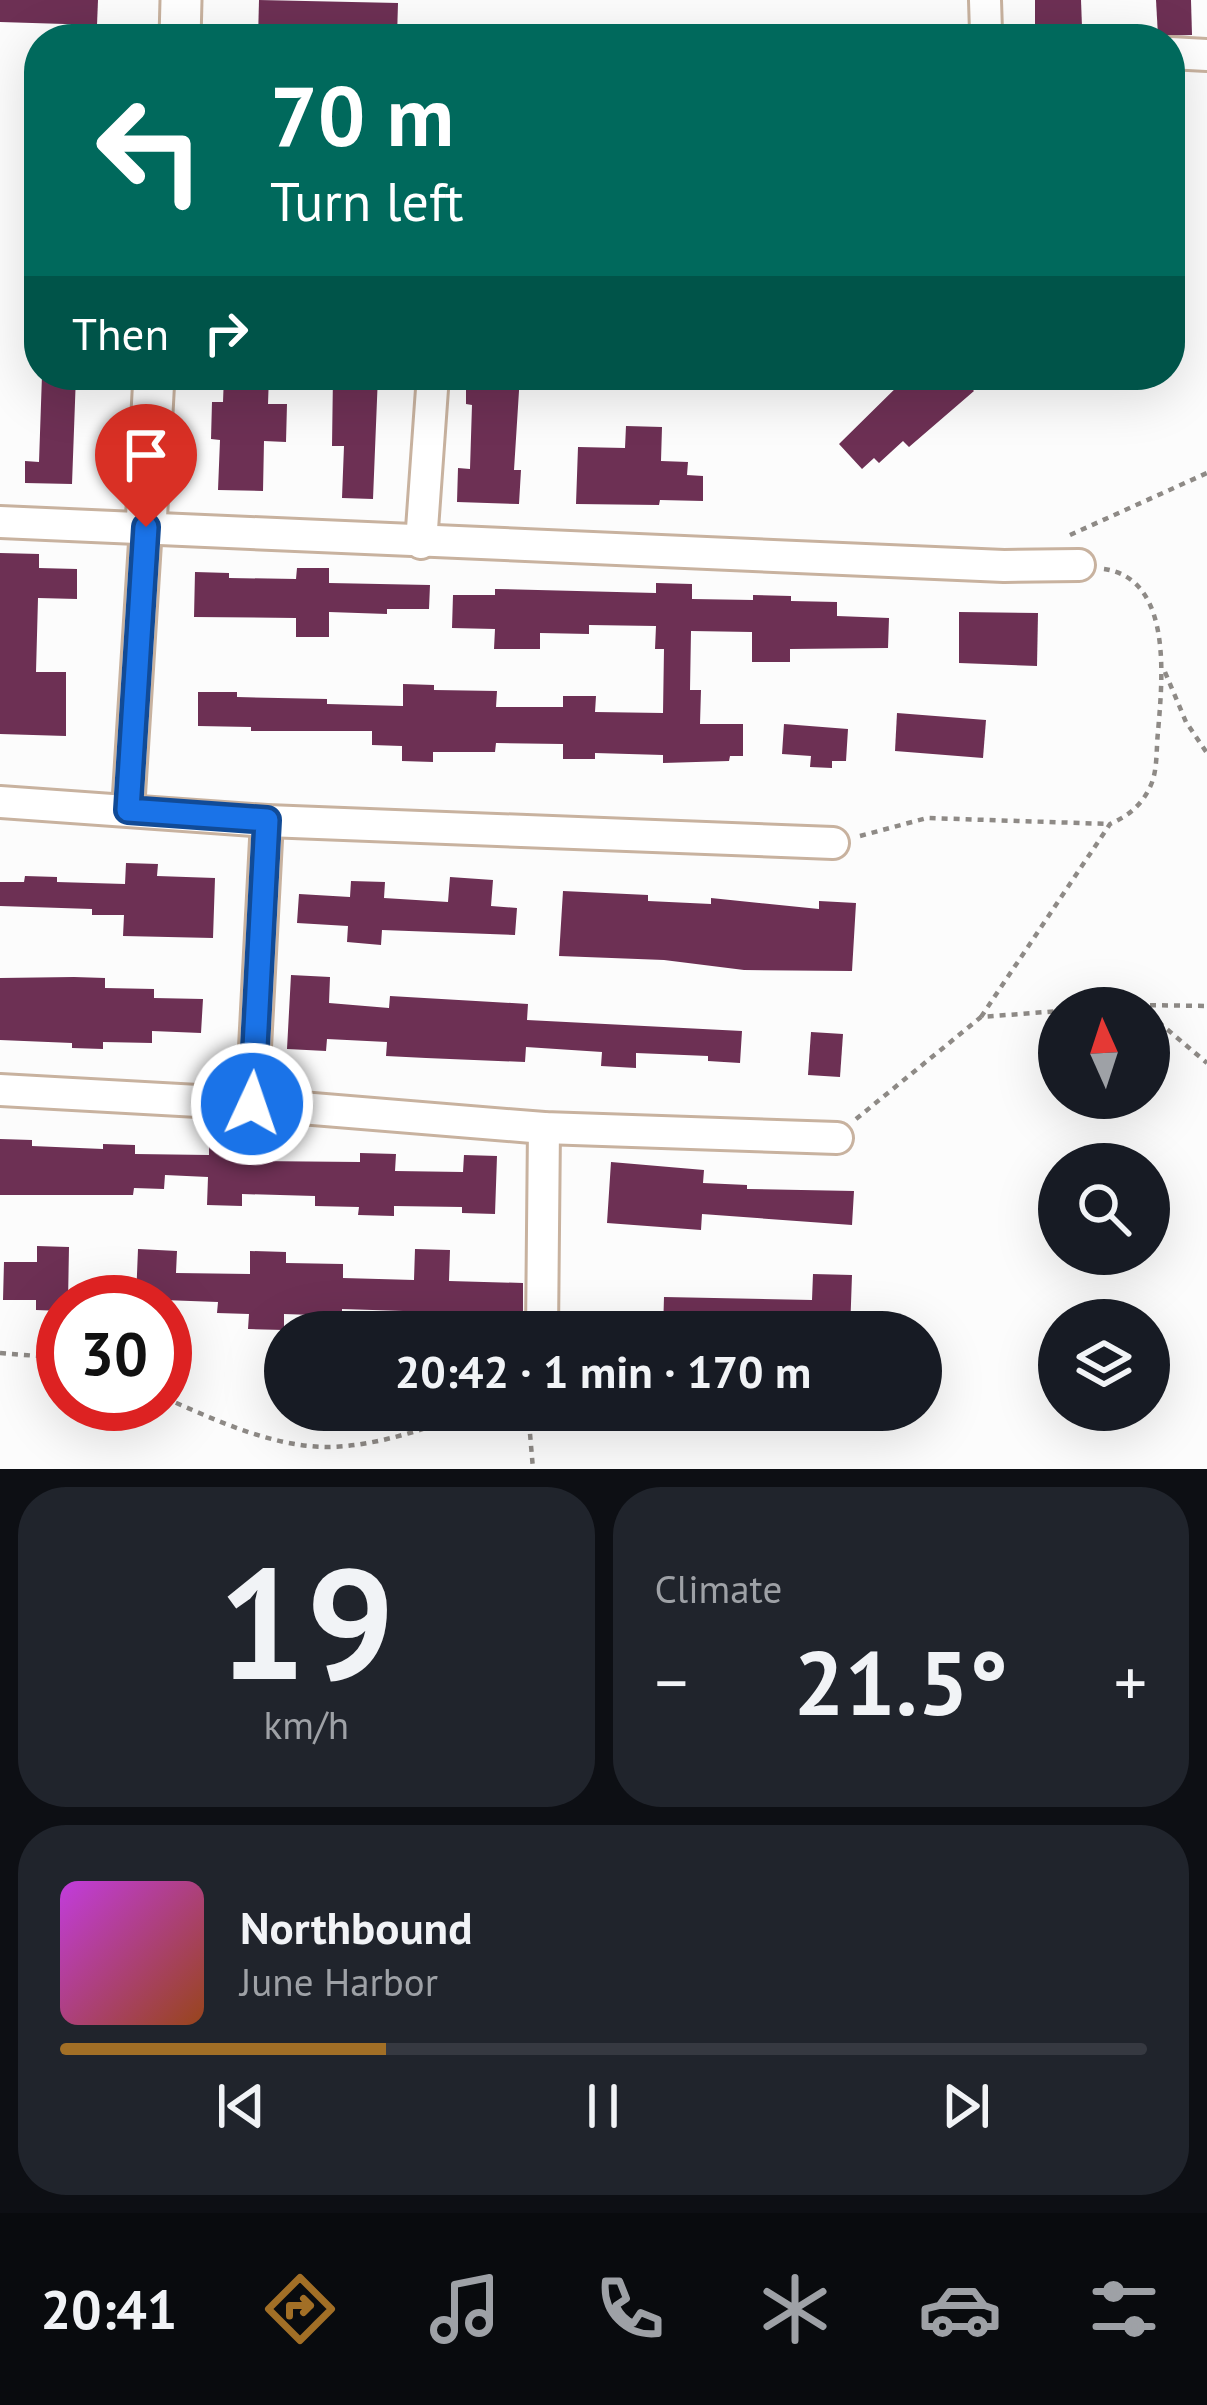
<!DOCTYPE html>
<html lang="en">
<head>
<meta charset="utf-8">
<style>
  :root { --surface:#171b24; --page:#20242c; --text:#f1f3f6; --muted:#9ea1a6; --line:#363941; --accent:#a26f26 }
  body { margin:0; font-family:"PT Sans",sans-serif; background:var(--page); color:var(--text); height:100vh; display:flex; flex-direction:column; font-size:45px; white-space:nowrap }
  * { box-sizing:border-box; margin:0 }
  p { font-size:39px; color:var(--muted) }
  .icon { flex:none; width:66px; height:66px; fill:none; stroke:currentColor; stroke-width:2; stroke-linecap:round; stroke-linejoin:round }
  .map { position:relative; height:1469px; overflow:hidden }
  .side { display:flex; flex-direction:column; gap:18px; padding:18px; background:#0d0f14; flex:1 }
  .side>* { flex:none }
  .top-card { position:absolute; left:24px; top:24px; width:1161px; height:366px; border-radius:48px; box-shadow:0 12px 48px #0002; background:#00695c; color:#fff; overflow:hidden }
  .needle { width:78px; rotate:357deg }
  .fabs { position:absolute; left:1038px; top:987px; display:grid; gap:24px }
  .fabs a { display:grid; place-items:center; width:132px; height:132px; border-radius:50%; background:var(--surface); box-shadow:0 12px 48px #0002; font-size:60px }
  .speed { position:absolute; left:36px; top:1275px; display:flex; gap:24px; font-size:60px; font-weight:700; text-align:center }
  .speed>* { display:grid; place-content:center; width:156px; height:156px; border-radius:50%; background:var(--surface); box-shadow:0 12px 48px #0002; line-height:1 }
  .speed .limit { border:18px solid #d22; background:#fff; color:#111 }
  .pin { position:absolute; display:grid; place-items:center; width:102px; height:102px; color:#fff; margin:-123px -51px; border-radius:50% 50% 50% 0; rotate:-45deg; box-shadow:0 0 12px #0007 }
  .pin .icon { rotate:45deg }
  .me { position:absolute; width:132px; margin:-66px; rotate:3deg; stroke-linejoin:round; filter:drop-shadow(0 0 9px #0008) }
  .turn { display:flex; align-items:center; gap:42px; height:252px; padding:0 48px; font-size:54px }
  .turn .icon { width:156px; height:156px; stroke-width:2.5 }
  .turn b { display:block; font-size:84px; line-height:102px }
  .then { display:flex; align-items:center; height:114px; padding:0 48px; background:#0003; gap:24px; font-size:45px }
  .big { font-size:90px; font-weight:700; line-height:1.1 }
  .side .card { flex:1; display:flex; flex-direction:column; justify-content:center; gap:18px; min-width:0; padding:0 42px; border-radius:48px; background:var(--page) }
  .side .dial { align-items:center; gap:0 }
  .dial b { font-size:156px; line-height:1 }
  .song { display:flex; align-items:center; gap:36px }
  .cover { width:144px; height:144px; border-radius:18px; background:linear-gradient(135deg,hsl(290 70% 55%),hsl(20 70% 35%)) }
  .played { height:12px; border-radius:6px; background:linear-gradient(90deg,var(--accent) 30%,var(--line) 30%) }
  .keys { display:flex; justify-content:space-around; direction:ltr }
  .heat { display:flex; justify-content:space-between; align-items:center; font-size:66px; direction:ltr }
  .side .tiles { flex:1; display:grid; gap:18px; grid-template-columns:1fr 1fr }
  .card:last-child { grid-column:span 2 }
  .trip { position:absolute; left:264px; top:1311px; width:678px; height:120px; border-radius:60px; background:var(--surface); box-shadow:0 12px 48px #0002; font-weight:700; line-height:120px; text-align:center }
  .menu { display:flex; height:192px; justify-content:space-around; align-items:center; background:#090b0e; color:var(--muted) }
  .menu .icon { width:84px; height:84px }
  .menu .current { color:var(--accent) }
  .menu b { font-size:54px; color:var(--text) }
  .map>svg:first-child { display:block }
  .building { fill:#6d3054 }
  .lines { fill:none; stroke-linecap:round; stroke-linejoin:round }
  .minor-casing { stroke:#c8b29f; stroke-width:36 }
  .tertiary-casing { stroke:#c8b29f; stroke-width:45 }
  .path { stroke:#8e8a86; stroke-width:4.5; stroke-dasharray:6 6; stroke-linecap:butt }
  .minor { stroke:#fff; stroke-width:30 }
  .tertiary { stroke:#fff; stroke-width:39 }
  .route-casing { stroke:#114b97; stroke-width:30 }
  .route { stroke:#1a73e8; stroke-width:21 }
</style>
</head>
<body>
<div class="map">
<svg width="1207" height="1469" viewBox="0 0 1207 1469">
  <rect width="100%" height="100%" fill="#fcfcfc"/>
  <g class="building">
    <path d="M 0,0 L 98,0 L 97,25 L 0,22 Z"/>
    <path d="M 259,0 L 398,3 L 397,37 L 258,39 Z"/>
    <path d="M 1035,0 L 1081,0 L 1082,27 L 1035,28 Z"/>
    <path d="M 1156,0 L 1191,0 L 1192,35 L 1158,36 Z"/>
    <path d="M 42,375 L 76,375 L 72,484 L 25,483 L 25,461 L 39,462 Z"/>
    <path d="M 224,375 L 269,375 L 268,404 L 287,404 L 286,442 L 264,441 L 263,491 L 218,490 L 220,440 L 211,439 L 212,402 L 223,402 Z"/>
    <path d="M 333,375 L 378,375 L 373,499 L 342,498 L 344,446 L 332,446 Z"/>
    <path d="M 466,375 L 520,375 L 514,470 L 521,470 L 519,504 L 457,502 L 458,468 L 470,469 L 472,405 L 466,404 Z"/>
    <path d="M 909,375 L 959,375 L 974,391 L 909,447 L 903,441 L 879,463 L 874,458 L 862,469 L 839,444 Z"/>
    <path d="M 626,426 L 662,427 L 661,461 L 688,462 L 687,475 L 703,476 L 703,501 L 660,500 L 659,505 L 576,504 L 578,447 L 625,448 Z"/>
    <path d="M 0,553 L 39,554 L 39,568 L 77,569 L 77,599 L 38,598 L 36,672 L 66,672 L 66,736 L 0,734 Z"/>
    <path d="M 297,568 L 329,568 L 329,583 L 430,585 L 429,609 L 387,609 L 387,614 L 329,612 L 329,637 L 296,637 L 296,618 L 194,617 L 195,572 L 229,573 L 229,578 L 296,579 Z"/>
    <path d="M 656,583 L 692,584 L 692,599 L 753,600 L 753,595 L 791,596 L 791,601 L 837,602 L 837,616 L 889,618 L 888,648 L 790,649 L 790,662 L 752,662 L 752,632 L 691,631 L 690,690 L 701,690 L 700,724 L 743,724 L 743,756 L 730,756 L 729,761 L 663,763 L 663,755 L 595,753 L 595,759 L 563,759 L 563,744 L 496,743 L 495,752 L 433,752 L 433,762 L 402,761 L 402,746 L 372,745 L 372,731 L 251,731 L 251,727 L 198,726 L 198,692 L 237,692 L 237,697 L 327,699 L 327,704 L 403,706 L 403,684 L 434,685 L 434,690 L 497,691 L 496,707 L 563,707 L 563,696 L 596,696 L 595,712 L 663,713 L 664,649 L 655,649 L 656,626 L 589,625 L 589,634 L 540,633 L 540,649 L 494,649 L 495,629 L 452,628 L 453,595 L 495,595 L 495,589 L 656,593 Z"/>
    <path d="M 959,612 L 1038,613 L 1037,666 L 959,663 Z"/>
    <path d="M 897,713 L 986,720 L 983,758 L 895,751 Z"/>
    <path d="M 784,724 L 848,729 L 846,761 L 832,761 L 832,768 L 810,767 L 811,756 L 782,754 Z"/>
    <path d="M 126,863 L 158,864 L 157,876 L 215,878 L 213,938 L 123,936 L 124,915 L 92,915 L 92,909 L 0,906 L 0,882 L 24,882 L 25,876 L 57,877 L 57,882 L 125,884 Z"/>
    <path d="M 450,877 L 493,880 L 491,906 L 517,908 L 515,935 L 382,930 L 381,945 L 347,942 L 348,926 L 297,923 L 299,894 L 350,897 L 351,881 L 385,882 L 384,898 L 448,902 Z"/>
    <path d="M 563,891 L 648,895 L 648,901 L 711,904 L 711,898 L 819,909 L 819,901 L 856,903 L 852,971 L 744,970 L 664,960 L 559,956 Z"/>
    <path d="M 291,975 L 330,977 L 329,1003 L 389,1008 L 390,996 L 528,1004 L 527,1020 L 742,1031 L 740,1063 L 708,1061 L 708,1056 L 636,1053 L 636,1068 L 601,1066 L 602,1052 L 526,1047 L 525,1062 L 426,1058 L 386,1056 L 387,1042 L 327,1039 L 326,1051 L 287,1049 Z"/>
    <path d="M 74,977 L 105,978 L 105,988 L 154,989 L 154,998 L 203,999 L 201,1033 L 152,1031 L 152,1043 L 103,1042 L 103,1049 L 72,1048 L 72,1043 L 0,1040 L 0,978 Z"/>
    <path d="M 811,1032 L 843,1034 L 840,1077 L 808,1075 Z"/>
    <path d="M 0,1139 L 32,1140 L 32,1146 L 103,1149 L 103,1144 L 135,1145 L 135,1154 L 209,1155 L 209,1143 L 243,1144 L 243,1161 L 360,1162 L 360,1153 L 396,1154 L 395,1171 L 463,1172 L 464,1155 L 497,1156 L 495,1214 L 462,1213 L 462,1207 L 394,1206 L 394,1216 L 358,1215 L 359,1207 L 315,1206 L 315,1196 L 242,1194 L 242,1206 L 207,1205 L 208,1177 L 165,1175 L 164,1189 L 134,1188 L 133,1195 L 0,1195 Z"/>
    <path d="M 611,1162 L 704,1170 L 703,1183 L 747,1185 L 747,1189 L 854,1191 L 852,1225 L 702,1214 L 701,1230 L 607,1223 Z"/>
    <path d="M 37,1246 L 69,1247 L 68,1302 L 63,1302 L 63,1311 L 36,1310 L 36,1300 L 3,1300 L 4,1262 L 37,1262 Z"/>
    <path d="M 138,1249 L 177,1251 L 176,1273 L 250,1274 L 250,1251 L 286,1252 L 286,1263 L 343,1264 L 343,1278 L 414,1280 L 415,1249 L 450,1250 L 449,1281 L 523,1283 L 523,1315 L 342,1309 L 342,1316 L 284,1314 L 284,1330 L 248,1329 L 249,1314 L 217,1313 L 218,1302 L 136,1299 Z"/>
    <path d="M 813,1274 L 852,1275 L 850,1332 L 663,1331 L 664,1297 L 812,1300 Z"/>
  </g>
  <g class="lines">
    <g class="minor-casing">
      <g id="minor">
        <path d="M 985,0 L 986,32 L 991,39"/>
        <path d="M 1170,53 L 1207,55"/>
        <path d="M 0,522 L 1004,566 L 1079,565"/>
        <path d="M 421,543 L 433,375"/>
        <path d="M 0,802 L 267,821 L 833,843"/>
        <path d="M 128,810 L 146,527"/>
        <path d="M 0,1090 L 252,1104 L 544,1128 L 837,1138"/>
        <path d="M 252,1104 L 267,821"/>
        <path d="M 542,1332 L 544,1128"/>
      </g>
    </g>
    <g class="tertiary-casing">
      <g id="tertiary">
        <path d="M 180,39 L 181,0"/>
        <path d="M 146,527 L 154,375"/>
      </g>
    </g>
    <g class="path">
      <path d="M 1070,535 L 1207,473"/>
      <path d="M 1165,672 L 1186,722 L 1207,753"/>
      <path d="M 860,836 L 927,818 L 1110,824"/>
      <path d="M 1138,1005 L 1207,1006"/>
      <path d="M 1099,1008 L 1137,1005"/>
      <path d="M 1149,1014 L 1207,1063"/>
      <path d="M 981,1017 L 1110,824 C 1128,816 1141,806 1150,787 C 1158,771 1156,749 1158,732 C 1162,682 1174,579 1104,569"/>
      <path d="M 856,1119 L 981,1017 L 1059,1011"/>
      <path d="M 0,1353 L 63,1358"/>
      <path d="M 165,1398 C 213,1419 270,1446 325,1447 C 377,1447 430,1427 478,1410"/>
      <path d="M 528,1410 L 533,1469"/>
    </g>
    <use href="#minor" class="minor"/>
    <use href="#tertiary" class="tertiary"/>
  </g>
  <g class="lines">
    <g class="route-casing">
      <path id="route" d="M 146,527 L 128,810 L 267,820 L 252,1104"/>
    </g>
    <use href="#route" class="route"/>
  </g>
</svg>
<div class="fabs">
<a><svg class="needle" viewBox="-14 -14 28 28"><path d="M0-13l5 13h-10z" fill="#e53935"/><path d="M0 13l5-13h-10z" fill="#9ea1a6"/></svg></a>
<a><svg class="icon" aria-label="search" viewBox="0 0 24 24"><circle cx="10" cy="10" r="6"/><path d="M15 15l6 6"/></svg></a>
<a><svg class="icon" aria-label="layers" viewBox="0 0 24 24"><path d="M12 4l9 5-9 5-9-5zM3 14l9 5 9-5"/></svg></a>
</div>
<div class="speed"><div class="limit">30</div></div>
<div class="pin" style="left:146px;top:527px;background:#d93025"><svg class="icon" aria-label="arrive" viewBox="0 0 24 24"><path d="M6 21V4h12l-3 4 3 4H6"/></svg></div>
<svg class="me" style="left:252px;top:1104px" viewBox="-20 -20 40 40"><circle r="17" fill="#1a73e8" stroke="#fff" stroke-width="3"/><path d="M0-11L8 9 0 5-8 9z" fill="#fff"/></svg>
<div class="trip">20:42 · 1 min · 170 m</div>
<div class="top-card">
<div class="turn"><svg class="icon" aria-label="left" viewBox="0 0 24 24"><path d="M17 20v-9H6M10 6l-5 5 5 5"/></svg><div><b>70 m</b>Turn left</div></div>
<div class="then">Then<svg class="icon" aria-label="right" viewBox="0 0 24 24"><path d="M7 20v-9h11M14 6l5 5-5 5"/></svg></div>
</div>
</div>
<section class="side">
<div class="tiles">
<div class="card dial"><b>19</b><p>km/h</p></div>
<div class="card"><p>Climate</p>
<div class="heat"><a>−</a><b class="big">21.5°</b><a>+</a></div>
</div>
<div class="card">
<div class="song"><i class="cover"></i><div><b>Northbound</b><p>June Harbor</p></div></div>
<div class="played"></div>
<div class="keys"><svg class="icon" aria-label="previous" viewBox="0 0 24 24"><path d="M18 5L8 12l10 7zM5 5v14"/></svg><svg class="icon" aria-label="pause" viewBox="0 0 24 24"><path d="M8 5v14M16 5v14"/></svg><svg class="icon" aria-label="next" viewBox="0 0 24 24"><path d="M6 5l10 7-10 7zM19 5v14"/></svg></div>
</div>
</div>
</section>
<nav class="menu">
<b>20:41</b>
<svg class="icon current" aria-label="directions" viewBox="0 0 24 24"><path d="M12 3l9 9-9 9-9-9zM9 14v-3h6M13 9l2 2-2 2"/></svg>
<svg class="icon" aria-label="music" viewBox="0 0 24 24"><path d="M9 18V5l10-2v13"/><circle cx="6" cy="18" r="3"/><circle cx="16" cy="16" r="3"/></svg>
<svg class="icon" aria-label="phone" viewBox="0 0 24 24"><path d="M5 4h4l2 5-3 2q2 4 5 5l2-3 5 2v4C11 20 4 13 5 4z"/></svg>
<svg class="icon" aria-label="climate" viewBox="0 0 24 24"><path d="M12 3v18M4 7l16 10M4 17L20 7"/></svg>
<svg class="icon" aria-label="car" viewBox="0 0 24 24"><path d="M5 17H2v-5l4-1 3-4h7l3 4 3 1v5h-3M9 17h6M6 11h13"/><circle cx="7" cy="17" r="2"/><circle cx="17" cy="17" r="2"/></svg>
<svg class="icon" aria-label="filters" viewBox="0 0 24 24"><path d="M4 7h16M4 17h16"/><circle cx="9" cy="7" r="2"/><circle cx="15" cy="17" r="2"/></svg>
</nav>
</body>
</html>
